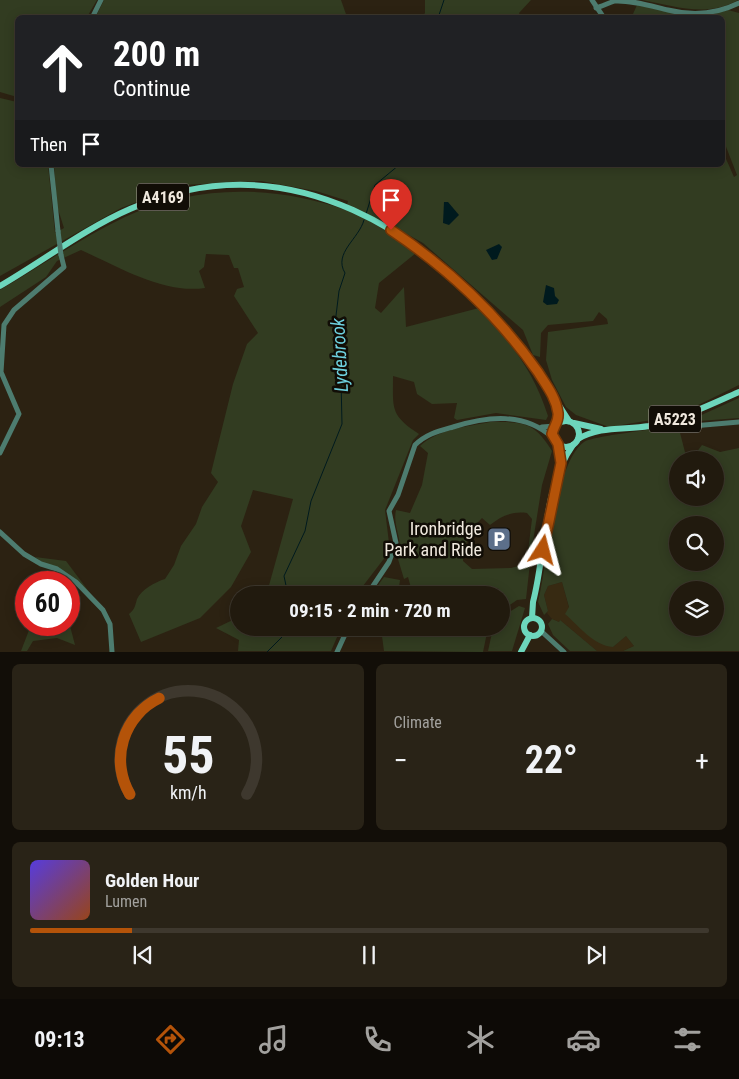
<!DOCTYPE html>
<html lang="en">
<head>
<meta charset="utf-8">
<style>
  :root { --surface:#211a0e; --page:#292317; --text:#f1f3f6; --muted:#a2a19e; --line:#3e382e; --accent:#b45309 }
  body { margin:0; font-family:"Roboto Condensed",sans-serif; background:var(--page); color:var(--text); height:100vh; display:flex; flex-direction:column; font-size:19px; white-space:nowrap }
  * { box-sizing:border-box; margin:0 }
  p { font-size:16px; color:var(--muted) }
  .icon { flex:none; width:28px; height:28px; fill:none; stroke:currentColor; stroke-width:2; stroke-linecap:round; stroke-linejoin:round }
  .map { position:relative; height:652px; overflow:hidden }
  .drawer { display:flex; flex-direction:column; gap:12px; padding:12px; background:#120e08; flex:1 }
  .drawer>* { flex:none }
  .top-card { position:absolute; left:15px; top:15px; width:710px; height:152px; border-radius:8px; box-shadow:0 2px 12px #0003,0 0 0 1px var(--line); background:#202124; color:#fff; overflow:hidden }
  .controls { position:absolute; left:669px; top:451px; display:grid; gap:10px }
  .controls a { display:grid; place-items:center; width:55px; height:55px; border-radius:50%; background:var(--surface); box-shadow:0 2px 12px #0003,0 0 0 1px var(--line); font-size:25px }
  .speed { position:absolute; left:15px; top:571px; display:flex; gap:10px; font-size:25px; font-weight:700; text-align:center }
  .speed>* { display:grid; place-content:center; width:65px; height:65px; border-radius:50%; background:var(--surface); box-shadow:0 2px 12px #0003,0 0 0 1px var(--line); line-height:1 }
  .speed .limit { border:8px solid #d22; background:#fff; color:#111 }
  .pin { position:absolute; display:grid; place-items:center; width:42px; height:42px; color:#fff; margin:-51px -21px; border-radius:50% 50% 50% 0; rotate:-45deg; box-shadow:0 0 5px #0007 }
  .pin .icon { rotate:45deg }
  .me { position:absolute; width:55px; margin:-28px; rotate:9deg; stroke-linejoin:round; filter:drop-shadow(0 0 4px #0008) }
  .turn { display:flex; align-items:center; gap:18px; height:105px; padding:0 15px; font-size:22px }
  .turn .icon { width:65px; height:65px; stroke-width:2.5 }
  .turn b { display:block; font-size:35px; line-height:42px }
  .then { display:flex; align-items:center; height:48px; padding:0 15px; background:#0003; gap:10px; font-size:19px }
  .big { font-size:38px; font-weight:700; line-height:1.1 }
  .drawer .card { flex:1; display:flex; flex-direction:column; justify-content:center; gap:8px; min-width:0; padding:0 18px; border-radius:8px; background:var(--page) }
  .drawer .dial { align-items:center; gap:0 }
  .dial svg { height:130px; overflow:visible; fill:none; stroke:var(--line); stroke-width:7; stroke-linecap:round; text-anchor:middle }
  .dial text { fill:var(--text); stroke:none }
  .song { display:flex; align-items:center; gap:15px }
  .cover { width:60px; height:60px; border-radius:8px; background:linear-gradient(135deg,hsl(250 70% 55%),hsl(20 70% 35%)) }
  .played { height:5px; border-radius:2px; background:linear-gradient(90deg,var(--accent) 15%,var(--line) 15%) }
  .keys { display:flex; justify-content:space-around; direction:ltr }
  .heat { display:flex; justify-content:space-between; align-items:center; font-size:28px; direction:ltr }
  .drawer .tiles { flex:1; display:grid; gap:12px; grid-template-columns:1fr 1fr }
  .card:last-child { grid-column:span 2 }
  .trip { position:absolute; left:230px; top:586px; width:280px; height:50px; border-radius:25px; background:var(--surface); box-shadow:0 2px 12px #0003,0 0 0 1px var(--line); font-weight:700; line-height:50px; text-align:center }
  .tab-bar { display:flex; height:80px; justify-content:space-around; align-items:center; background:#0d0a06; color:var(--muted) }
  .tab-bar .icon { width:35px; height:35px }
  .tab-bar .on { color:var(--accent) }
  .tab-bar b { font-size:22px; color:var(--text) }
  .map>svg:first-child { display:block }
  .built { fill:#372a12 }
  .green { fill:#323c21; fill-rule:evenodd }
  .water { fill:#001a1e }
  .lines { fill:none; stroke-linecap:round; stroke-linejoin:round }
  .stream { stroke:#001a1e; stroke-width:1 }
  .minor { stroke:#4d7c6f; stroke-width:5 }
  .major { stroke:#6dd6bc; stroke-width:6 }
  .minor-bridge { stroke:#4d7c6f; stroke-width:5 }
  .route-casing { stroke:#753606; stroke-width:12 }
  .route { stroke:#b45309; stroke-width:9 }
  .labels { text-anchor:middle; stroke-width:5; stroke-linejoin:round; paint-order:stroke }
  .shield { fill:#110d06; stroke:#ada79d; stroke-width:1 }
  .shield-label { font-size:16px; font-weight:bold; fill:#f0e9de }
  .poi-label { font-size:18px; fill:#f0e9de; stroke:#110d06; text-anchor:end }
  .water-label { font-size:19px; font-style:italic; fill:#6ed1df; stroke:#110d06 }
</style>
</head>
<body>
<div class="map">
<svg width="739" height="652" viewBox="0 0 739 652">
  <rect width="100%" height="100%" fill="#2c2212"/>
  <path class="built" d="M 562,582 L 569,608 L 613,647 L 626,636 L 634,646 L 623,651 L 597,651 L 560,620 L 559,622 L 552,619 L 547,613 L 548,611 L 544,595 L 548,586 Z"/>
  <g class="green">
    <path d="M 0,0 L 97,0 L 87,17 L 18,18 L 17,97 L 0,92 Z"/>
    <path d="M 104,0 L 341,0 L 347,17 L 95,18 Z"/>
    <path d="M 425,0 L 531,0 L 519,13 L 521,17 L 422,17 L 425,13 Z"/>
    <path d="M 642,0 L 738,0 C 707,18 674,6 642,0 Z"/>
    <path d="M 637,5 L 698,17 L 627,18 L 633,14 Z"/>
    <path d="M 728,10 L 739,13 L 739,385 L 686,411 L 658,419 L 609,427 L 576,415 L 566,407 L 552,380 L 546,360 L 548,332 L 608,324 L 607,319 L 599,312 L 593,321 L 548,325 L 541,333 L 540,357 L 533,355 L 523,330 L 423,243 L 405,233 L 400,242 L 416,253 L 379,283 L 375,308 L 381,313 L 404,287 L 406,327 L 479,308 C 511,344 533,369 548,416 L 546,420 L 496,413 L 457,420 L 454,418 L 457,403 L 432,404 L 417,394 L 414,382 L 393,376 C 393,409 390,415 419,434 L 413,440 L 385,510 L 389,543 L 386,556 L 356,595 L 262,595 L 268,589 L 293,499 L 253,490 L 241,526 L 251,552 L 231,587 L 200,618 L 141,642 L 129,614 C 135,609 135,606 137,599 C 141,590 155,582 165,579 L 174,565 L 181,546 L 196,524 L 202,507 L 218,482 L 211,473 L 233,384 L 247,344 L 258,333 L 234,296 L 237,289 L 244,287 L 238,268 L 234,268 L 229,255 L 206,254 L 204,267 L 199,271 L 205,288 C 163,294 119,267 81,250 L 57,261 L 46,277 L 0,307 L 0,290 C 41,266 81,238 125,217 C 195,184 274,185 346,210 L 348,201 L 316,191 L 261,181 L 183,185 L 121,208 L 0,276 L 0,98 L 17,102 L 18,165 L 48,165 L 55,233 L 64,228 L 57,206 L 54,165 L 722,165 L 723,152 L 734,177 L 737,175 L 723,139 L 722,18 L 700,17 Z"/>
    <path d="M 739,398 L 739,418 L 686,422 Z"/>
    <path d="M 490,422 C 523,422 534,421 552,451 L 542,485 L 531,554 L 528,551 L 532,519 L 527,513 C 512,511 501,516 490,525 L 482,518 C 470,530 464,544 463,561 L 472,569 L 511,568 L 530,563 L 526,599 L 517,600 L 504,609 L 498,588 L 479,595 L 413,595 L 408,577 L 404,579 L 398,559 C 405,542 392,527 396,510 L 410,513 L 422,485 L 428,453 L 420,446 C 438,429 466,427 490,422 Z"/>
    <path d="M 674,426 L 675,429 L 679,429 L 686,456 L 696,453 L 702,445 L 720,452 L 739,448 L 739,651 L 623,651 L 634,646 L 626,636 L 613,647 C 594,646 579,626 565,614 L 569,607 L 562,582 L 548,586 L 544,595 L 548,611 L 544,615 L 538,602 C 547,566 555,462 584,442 C 592,436 659,429 674,426 ZM 678,460 L 715,460 L 715,498 L 678,498 ZM 678,525 L 715,525 L 715,562 L 678,562 ZM 678,590 L 715,590 L 715,628 L 678,628 Z"/>
    <path d="M 35,557 L 66,561 L 93,597 Z"/>
    <path d="M 384,577 L 400,580 L 398,595 L 371,595 Z"/>
    <path d="M 519,606 L 525,608 L 512,651 L 488,651 L 493,628 L 501,628 L 501,617 Z"/>
    <path d="M 239,617 L 239,628 L 341,628 L 331,651 L 238,651 L 239,640 L 216,628 Z"/>
    <path d="M 552,619 L 559,622 L 560,620 L 597,651 L 570,651 L 553,635 L 548,624 Z"/>
    <path d="M 69,622 L 75,645 L 57,638 L 33,641 L 27,651 L 21,651 L 31,625 L 69,625 Z"/>
    <path d="M 351,628 L 488,628 L 483,652 L 384,651 L 382,636 L 357,636 L 350,630 Z"/>
  </g>
  <g class="water">
    <path d="M 444,202 L 448,202 L 459,215 L 449,225 L 443,223 Z"/>
    <path d="M 499,244 L 502,247 L 497,259 L 492,260 L 486,250 Z"/>
    <path d="M 546,285 L 554,288 L 555,296 L 559,300 L 557,304 L 547,305 L 543,302 Z"/>
  </g>
  <g class="lines">
    <g class="stream">
      <path d="M 438,18 L 444,0"/>
      <path d="M 366,214 L 375,185 L 399,165"/>
      <path d="M 288,595 L 284,576 L 305,531 L 311,501 L 342,424 L 341,380 L 334,332 L 339,291 L 345,273 C 333,253 359,239 364,220"/>
      <path d="M 267,652 L 286,633 L 287,628"/>
    </g>
    <g class="minor">
      <path d="M 592,0 L 604,18"/>
      <path d="M 596,8 C 602,6 609,3 615,1 C 632,0 651,6 668,10 C 692,16 717,14 739,3"/>
      <path d="M 92,18 L 101,0"/>
      <path d="M 51,165 L 58,231"/>
      <path d="M 542,427 L 555,426"/>
      <path d="M 681,427 L 739,422"/>
      <path d="M 0,453 L 19,414 L 1,372 L 4,325 L 14,310 L 64,267 L 61,255"/>
      <path d="M 0,532 L 24,554 L 41,564 L 57,569 L 76,582 L 103,610 L 110,624 L 112,652"/>
      <path d="M 367,595 L 389,562 L 396,543 L 389,511 L 398,495 L 415,445 C 426,434 439,431 453,427 C 488,416 525,412 553,438"/>
      <path d="M 541,631 L 564,652"/>
      <path d="M 337,652 L 348,628"/>
    </g>
    <g class="major">
      <path d="M 0,286 C 43,261 84,229 130,209 C 289,139 433,232 528,358 C 543,378 555,400 569,421"/>
      <circle cx="566" cy="434" r="13"/>
      <path d="M 574,423 L 601,429"/>
      <path d="M 578,439 C 599,426 625,430 649,426 C 681,419 709,405 739,392"/>
      <path d="M 558,444 L 561,463"/>
      <path d="M 532,618 L 533,602 C 546,553 543,486 573,445"/>
      <circle cx="533" cy="627" r="9"/>
      <path d="M 521,652 L 530,635"/>
    </g>
    <path class="minor-bridge" d="M 58,231 L 61,255"/>
  </g>
  <g class="lines">
    <g class="route-casing">
      <path id="route" d="M 391,230 C 449,269 498,315 538,372 C 546,385 556,397 558,413 C 559,422 554,425 552,434 L 558,444 L 561,463 L 543,550"/>
    </g>
    <use href="#route" class="route"/>
  </g>
  <defs>
    <g id="parking-square" transform="scale(1.25)"><rect x="-9" y="-9" width="18" height="18" rx="4" fill="#5c6f8a" stroke="#110d06"/><path d="M-3.5-5.5H1a3.5 3.5 0 0 1 0 7H-1V5.5H-3.5ZM-1-3.4V-.6H.8a1.4 1.4 0 0 0 0-2.8Z" fill="#fff"/></g>
  </defs>
  <g fill-rule="evenodd">
    <use href="#parking-square" x="499" y="539"/>
  </g>
  <g class="labels">
    <g class="shield">
      <rect x="137" y="183.5" width="52" height="27" rx="4"/>
      <rect x="649" y="405.5" width="52" height="27" rx="4"/>
    </g>
    <g class="shield-label">
      <text x="163" y="203">A4169</text>
      <text x="675" y="425">A5223</text>
    </g>
    <g class="poi-label">
      <text x="482" y="535">Ironbridge<tspan x="482" dy="21">Park and Ride</tspan></text>
    </g>
    <g class="water-label">
      <text transform="translate(339 355) rotate(-93)" y="7">Lydebrook</text>
    </g>
  </g>
</svg>
<div class="controls">
<a><svg class="icon" aria-label="sound" viewBox="0 0 24 24"><path d="M4 9h4l5-4v14l-5-4H4zM17 9q2 3 0 6"/></svg></a>
<a><svg class="icon" aria-label="search" viewBox="0 0 24 24"><circle cx="10" cy="10" r="6"/><path d="M15 15l6 6"/></svg></a>
<a><svg class="icon" aria-label="layers" viewBox="0 0 24 24"><path d="M12 4l9 5-9 5-9-5zM3 14l9 5 9-5"/></svg></a>
</div>
<div class="speed"><div class="limit">60</div></div>
<div class="pin" style="left:391px;top:230px;background:#d93025"><svg class="icon" aria-label="arrive" viewBox="0 0 24 24"><path d="M6 21V4h12l-3 4 3 4H6"/></svg></div>
<svg class="me" style="left:543px;top:550px" viewBox="-20 -20 40 40"><path d="M0-17L14 15 0 8-14 15z" fill="#b45309" stroke="#fff" stroke-width="4"/></svg>
<div class="trip">09:15 · 2 min · 720 m</div>
<div class="top-card">
<div class="turn"><svg class="icon" aria-label="ahead" viewBox="0 0 24 24"><path d="M12 20V5M6 11l6-6 6 6"/></svg><div><b>200 m</b>Continue</div></div>
<div class="then">Then<svg class="icon" aria-label="arrive" viewBox="0 0 24 24"><path d="M6 21V4h12l-3 4 3 4H6"/></svg></div>
</div>
</div>
<section class="drawer">
<div class="tiles">
<div class="card dial"><svg viewBox="0 0 100 80">
<path d="M14 69A42 42 0 1 1 86 69"/>
<path d="M14 69A42 42 0 0 1 32 10" stroke="#b45309"/>
<text x="50" y="56" font-size="32" font-weight="700">55</text>
<text x="50" y="72" font-size="11">km/h</text>
</svg></div>
<div class="card"><p>Climate</p>
<div class="heat"><a>−</a><b class="big">22°</b><a>+</a></div>
</div>
<div class="card">
<div class="song"><i class="cover"></i><div><b>Golden Hour</b><p>Lumen</p></div></div>
<div class="played"></div>
<div class="keys"><svg class="icon" aria-label="previous" viewBox="0 0 24 24"><path d="M18 5L8 12l10 7zM5 5v14"/></svg><svg class="icon" aria-label="pause" viewBox="0 0 24 24"><path d="M8 5v14M16 5v14"/></svg><svg class="icon" aria-label="next" viewBox="0 0 24 24"><path d="M6 5l10 7-10 7zM19 5v14"/></svg></div>
</div>
</div>
</section>
<nav class="tab-bar">
<b>09:13</b>
<svg class="icon on" aria-label="directions" viewBox="0 0 24 24"><path d="M12 3l9 9-9 9-9-9zM9 14v-3h6M13 9l2 2-2 2"/></svg>
<svg class="icon" aria-label="music" viewBox="0 0 24 24"><path d="M9 18V5l10-2v13"/><circle cx="6" cy="18" r="3"/><circle cx="16" cy="16" r="3"/></svg>
<svg class="icon" aria-label="phone" viewBox="0 0 24 24"><path d="M5 4h4l2 5-3 2q2 4 5 5l2-3 5 2v4C11 20 4 13 5 4z"/></svg>
<svg class="icon" aria-label="climate" viewBox="0 0 24 24"><path d="M12 3v18M4 7l16 10M4 17L20 7"/></svg>
<svg class="icon" aria-label="car" viewBox="0 0 24 24"><path d="M5 17H2v-5l4-1 3-4h7l3 4 3 1v5h-3M9 17h6M6 11h13"/><circle cx="7" cy="17" r="2"/><circle cx="17" cy="17" r="2"/></svg>
<svg class="icon" aria-label="filters" viewBox="0 0 24 24"><path d="M4 7h16M4 17h16"/><circle cx="9" cy="7" r="2"/><circle cx="15" cy="17" r="2"/></svg>
</nav>
</body>
</html>
